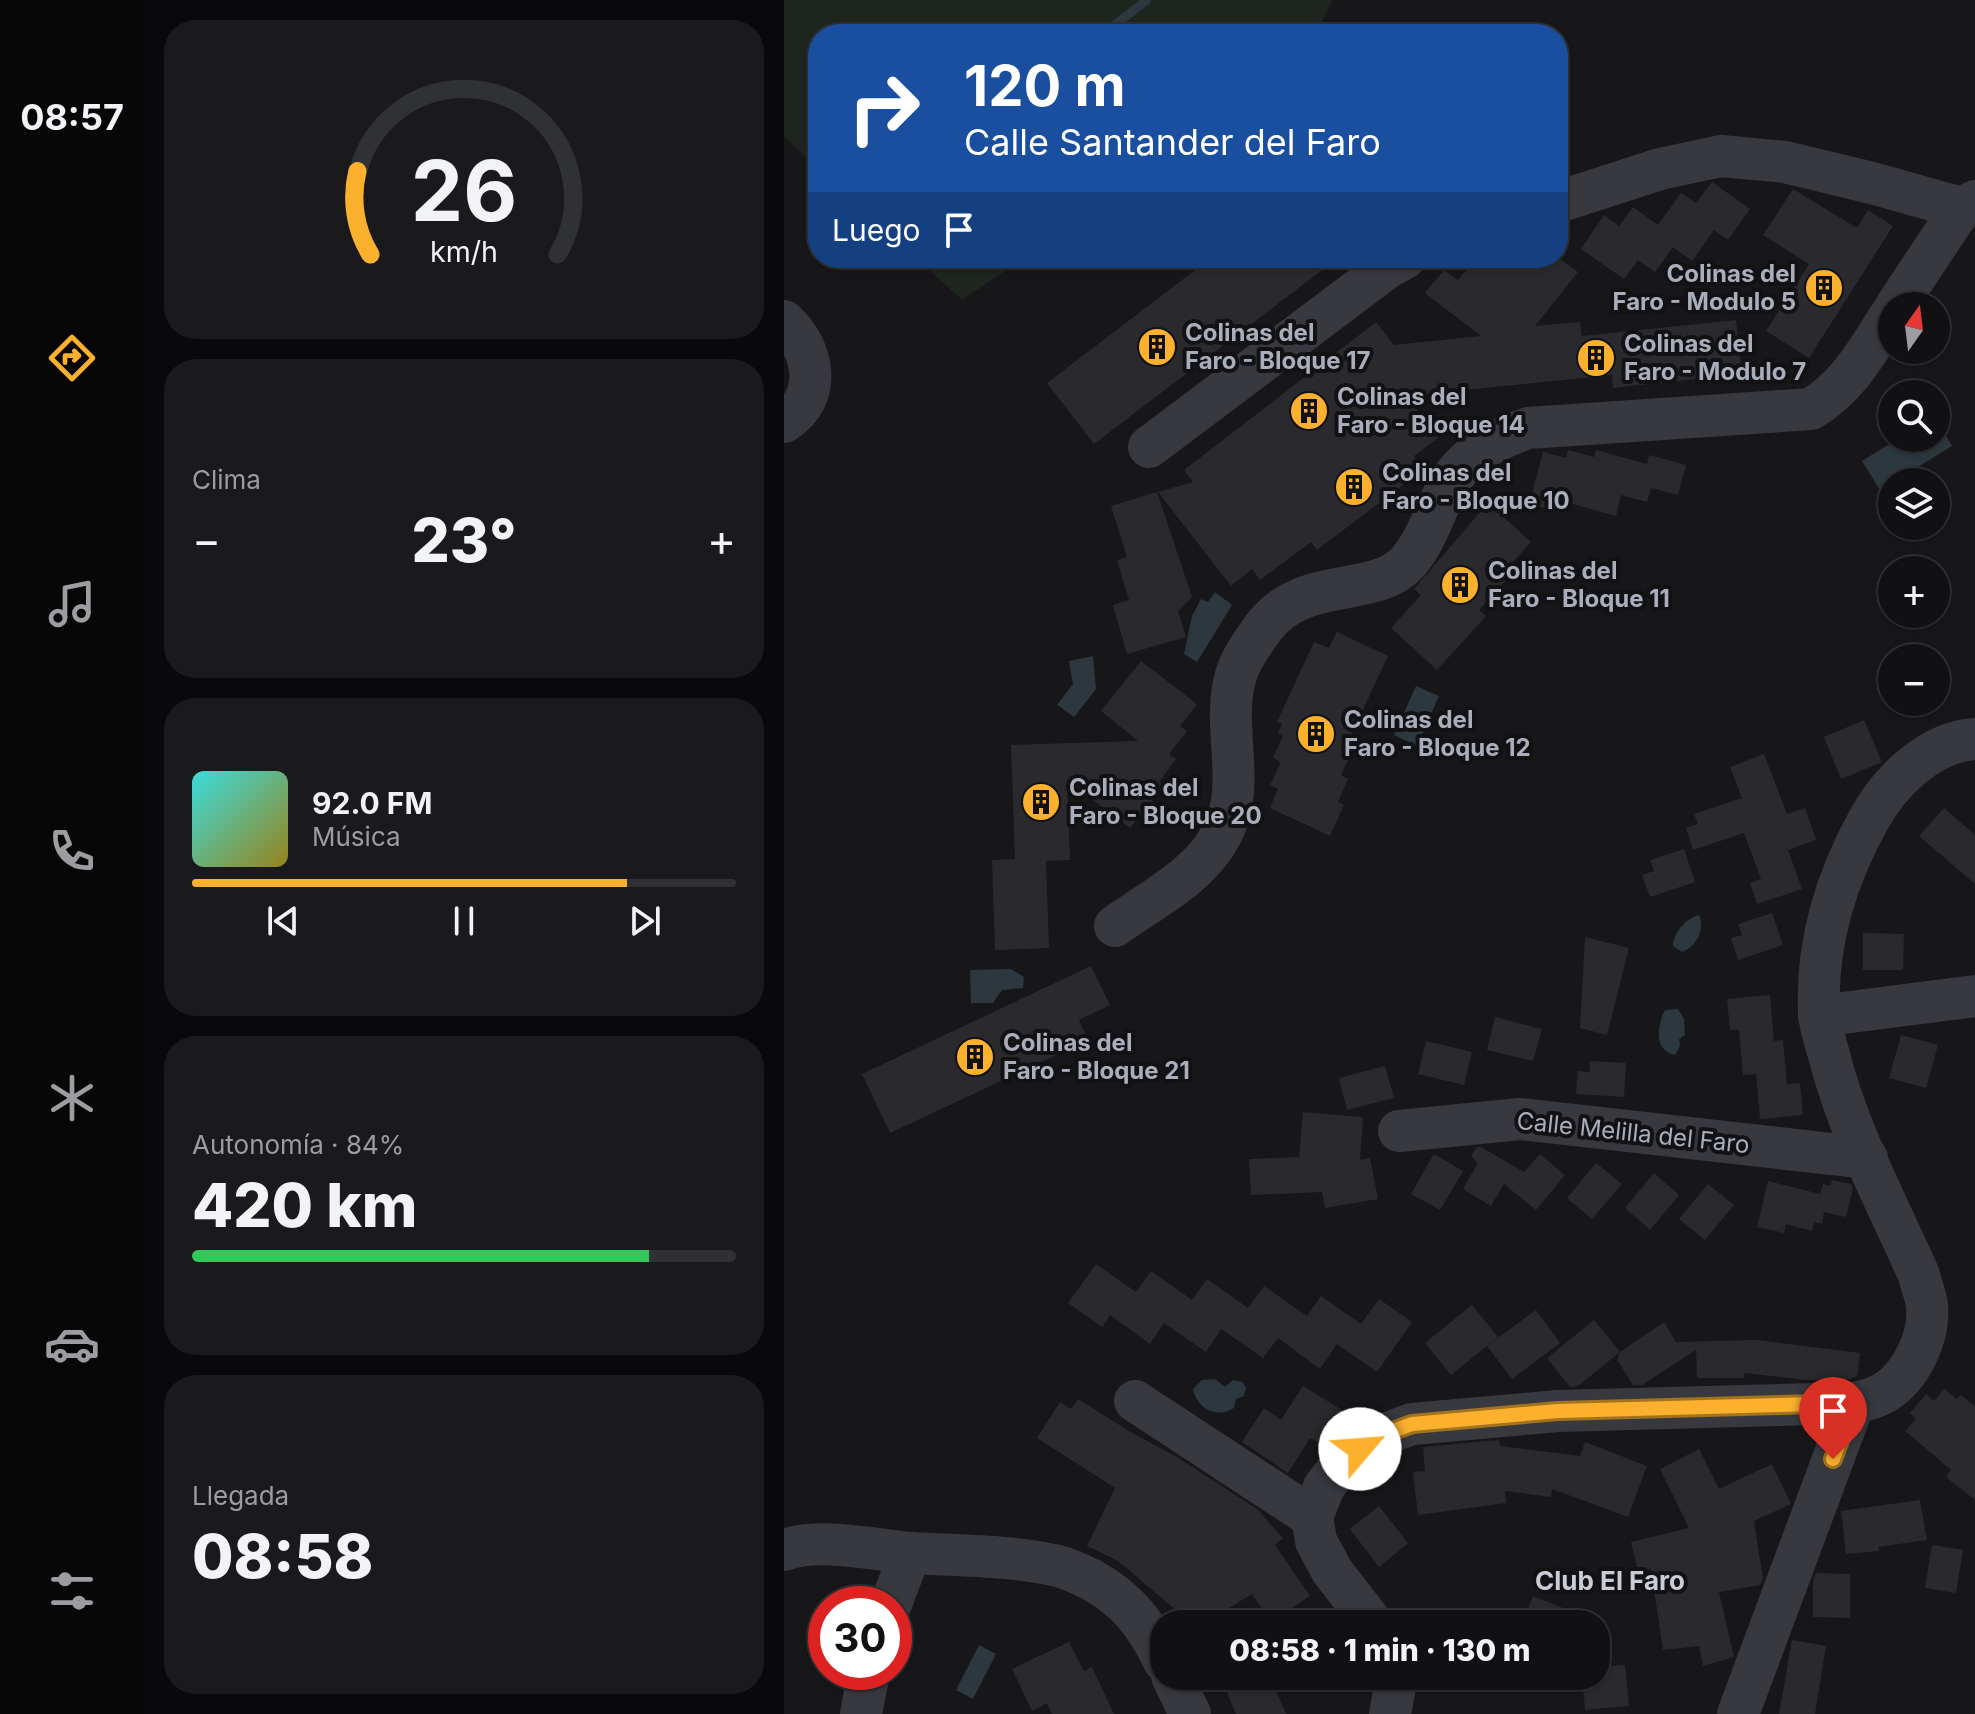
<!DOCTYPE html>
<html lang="es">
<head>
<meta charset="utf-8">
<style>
  :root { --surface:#111114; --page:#1a1a1d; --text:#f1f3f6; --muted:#9c9da0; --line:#303134; --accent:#fbb12e }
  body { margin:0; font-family:Inter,sans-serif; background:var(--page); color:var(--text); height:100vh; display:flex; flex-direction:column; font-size:30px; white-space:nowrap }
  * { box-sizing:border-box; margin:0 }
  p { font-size:26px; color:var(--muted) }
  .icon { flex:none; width:44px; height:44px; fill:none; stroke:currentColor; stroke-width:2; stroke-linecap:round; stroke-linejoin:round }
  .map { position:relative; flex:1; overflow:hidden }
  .details { display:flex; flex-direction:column; gap:20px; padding:20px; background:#09090b; width:640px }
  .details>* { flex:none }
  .hud { position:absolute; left:24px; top:24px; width:760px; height:244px; border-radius:32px; box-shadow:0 2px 6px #0004,0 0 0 2px var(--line); background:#1a4fa0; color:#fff; overflow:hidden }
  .needle { width:52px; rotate:14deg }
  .controls { position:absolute; left:1094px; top:292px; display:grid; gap:16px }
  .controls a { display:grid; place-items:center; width:72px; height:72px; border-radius:50%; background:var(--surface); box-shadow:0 2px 6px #0004,0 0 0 2px var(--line); font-size:40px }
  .speed { position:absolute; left:24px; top:1586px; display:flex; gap:16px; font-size:40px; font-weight:700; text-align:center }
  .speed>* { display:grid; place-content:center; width:104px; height:104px; border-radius:50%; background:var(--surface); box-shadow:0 2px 6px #0004,0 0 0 2px var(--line); line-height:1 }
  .speed .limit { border:12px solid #d22; background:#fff; color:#111 }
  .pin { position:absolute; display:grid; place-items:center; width:68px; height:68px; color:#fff; margin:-82px -34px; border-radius:50% 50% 50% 0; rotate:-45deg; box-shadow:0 0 8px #0007 }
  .pin .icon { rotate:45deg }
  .me { position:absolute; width:88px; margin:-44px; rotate:63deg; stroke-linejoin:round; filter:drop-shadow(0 0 6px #0008) }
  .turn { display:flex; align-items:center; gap:28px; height:168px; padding:0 24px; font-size:36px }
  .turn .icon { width:104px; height:104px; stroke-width:2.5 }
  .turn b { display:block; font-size:56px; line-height:68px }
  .then { display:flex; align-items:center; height:76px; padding:0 24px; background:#0003; gap:16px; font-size:30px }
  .big { font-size:60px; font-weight:800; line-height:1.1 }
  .details .card { flex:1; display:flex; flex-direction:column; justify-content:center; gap:12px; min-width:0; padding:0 28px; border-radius:32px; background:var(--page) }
  .details .dial { align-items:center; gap:0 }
  .dial svg { height:208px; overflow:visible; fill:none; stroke:var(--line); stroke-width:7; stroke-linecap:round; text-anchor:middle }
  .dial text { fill:var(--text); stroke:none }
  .song { display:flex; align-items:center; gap:24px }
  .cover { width:96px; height:96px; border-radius:12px; background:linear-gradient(135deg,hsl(180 70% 55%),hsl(50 70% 35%)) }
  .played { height:8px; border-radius:4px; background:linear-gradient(90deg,var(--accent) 80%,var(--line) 80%) }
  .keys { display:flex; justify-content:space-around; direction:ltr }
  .heat { display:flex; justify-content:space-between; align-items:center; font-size:44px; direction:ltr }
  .charge { height:12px; border-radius:6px; background:linear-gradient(90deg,#34c759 84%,var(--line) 0) }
  .trip { position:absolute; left:366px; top:1610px; width:460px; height:80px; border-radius:32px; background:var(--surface); box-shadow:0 2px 6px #0004,0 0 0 2px var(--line); font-weight:800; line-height:80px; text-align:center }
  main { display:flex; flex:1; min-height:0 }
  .dock { display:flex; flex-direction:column; width:144px; justify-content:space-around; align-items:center; background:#070708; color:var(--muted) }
  .dock .icon { width:56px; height:56px }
  .dock .current { color:var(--accent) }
  .dock b { font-size:36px; color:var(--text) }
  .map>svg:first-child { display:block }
  .green { fill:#1d251e }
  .water { fill:#2c373e }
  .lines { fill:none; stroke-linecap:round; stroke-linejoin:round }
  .stream { stroke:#2c373e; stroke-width:9 }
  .building { fill:#2a2a2e }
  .minor { stroke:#38393f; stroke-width:42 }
  .route-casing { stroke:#a3731e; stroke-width:20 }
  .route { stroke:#fbb12e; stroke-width:14 }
  .labels { text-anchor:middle; stroke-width:8; stroke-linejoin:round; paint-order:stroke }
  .poi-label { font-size:24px; font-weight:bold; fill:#a9aeba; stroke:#121215; text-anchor:start }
  .street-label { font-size:24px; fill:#a9aeba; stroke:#121215 }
  .neighbourhood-label { font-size:26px; font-weight:bold; fill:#cacdd6; stroke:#121215 }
</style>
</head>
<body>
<main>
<nav class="dock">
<b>08:57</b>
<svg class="icon current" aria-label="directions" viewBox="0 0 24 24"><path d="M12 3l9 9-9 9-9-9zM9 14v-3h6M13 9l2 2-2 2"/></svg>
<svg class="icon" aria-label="music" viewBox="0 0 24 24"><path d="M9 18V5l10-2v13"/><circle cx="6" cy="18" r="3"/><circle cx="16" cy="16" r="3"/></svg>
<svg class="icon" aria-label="phone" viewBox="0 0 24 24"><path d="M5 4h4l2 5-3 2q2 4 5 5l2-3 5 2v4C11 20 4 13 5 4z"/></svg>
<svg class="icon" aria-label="climate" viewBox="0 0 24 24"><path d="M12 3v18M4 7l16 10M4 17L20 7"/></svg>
<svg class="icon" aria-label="car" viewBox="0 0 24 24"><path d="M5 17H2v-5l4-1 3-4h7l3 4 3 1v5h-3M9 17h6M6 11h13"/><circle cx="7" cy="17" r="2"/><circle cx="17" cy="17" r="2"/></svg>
<svg class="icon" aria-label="filters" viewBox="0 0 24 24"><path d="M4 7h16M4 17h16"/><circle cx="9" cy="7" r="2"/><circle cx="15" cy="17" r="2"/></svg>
</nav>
<section class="details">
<div class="card dial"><svg viewBox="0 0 100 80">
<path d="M14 69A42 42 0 1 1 86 69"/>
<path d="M14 69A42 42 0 0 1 9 37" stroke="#fbb12e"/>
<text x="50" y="56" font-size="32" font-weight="700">26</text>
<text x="50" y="72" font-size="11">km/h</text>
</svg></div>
<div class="card"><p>Clima</p>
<div class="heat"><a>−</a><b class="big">23°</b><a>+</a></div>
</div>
<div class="card">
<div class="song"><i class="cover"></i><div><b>92.0 FM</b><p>Música</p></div></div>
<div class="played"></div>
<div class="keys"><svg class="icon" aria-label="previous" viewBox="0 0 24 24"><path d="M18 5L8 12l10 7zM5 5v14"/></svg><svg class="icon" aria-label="pause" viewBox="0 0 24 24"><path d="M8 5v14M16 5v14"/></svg><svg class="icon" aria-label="next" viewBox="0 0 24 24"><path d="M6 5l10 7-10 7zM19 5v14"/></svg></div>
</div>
<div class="card"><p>Autonomía · 84%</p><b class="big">420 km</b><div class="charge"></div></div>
<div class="card"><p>Llegada</p><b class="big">08:58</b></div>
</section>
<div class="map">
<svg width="1191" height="1714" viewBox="0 0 1191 1714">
  <rect width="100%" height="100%" fill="#17171a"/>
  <g class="green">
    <path d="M 0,0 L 548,0 L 532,34 L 34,34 L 34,168 L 0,137 Z"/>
    <path d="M 132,258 L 240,258 L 178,300 Z"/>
  </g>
  <g class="water">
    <path d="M 1152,419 L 1168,446 L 1096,490 L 1078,461 L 1115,438 L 1152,438 Z"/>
    <path d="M 431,592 L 448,605 L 413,662 L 400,654 L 408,616 L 417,599 L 424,602 Z"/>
    <path d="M 309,656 L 312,689 L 290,717 L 273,705 L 289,684 L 285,661 Z"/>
    <path d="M 632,686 L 655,696 L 633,746 L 610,735 Z"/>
    <path d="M 915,915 C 921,930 913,946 898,952 L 889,946 C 889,933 902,918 915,915 Z"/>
    <path d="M 227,969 L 240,977 L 239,988 L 218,990 L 209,1003 L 187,1003 L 186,970 Z"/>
    <path d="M 894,1009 L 900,1019 L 901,1035 L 895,1039 L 896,1046 L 891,1055 C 869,1050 873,1026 881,1010 Z"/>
    <path d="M 431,1379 L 441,1387 L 449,1380 L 459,1382 L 462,1388 L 460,1396 L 452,1399 L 450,1408 C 433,1419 413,1409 409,1389 L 418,1380 Z"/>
    <path d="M 195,1645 L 212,1654 L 189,1699 L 172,1690 Z"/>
  </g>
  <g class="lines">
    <path class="stream" d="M 319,34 L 363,0"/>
  </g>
  <g class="building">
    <path d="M 928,182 L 966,209 L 944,240 L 930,230 L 908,261 L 889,247 L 871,272 L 854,260 L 840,279 L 797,249 L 820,215 L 835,226 L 849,207 L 874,225 L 897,193 L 912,203 Z"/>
    <path d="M 1009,189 L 1073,228 L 1084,210 L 1109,226 L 1025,358 L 982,331 L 1025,264 L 979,235 Z"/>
    <path d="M 427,258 L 554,258 L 310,444 L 263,383 Z"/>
    <path d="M 712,258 L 775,258 L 794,272 L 751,326 L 796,322 L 798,336 L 952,320 L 958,374 L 829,388 L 828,375 L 623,396 L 654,438 L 630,456 L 640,469 L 533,550 L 527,542 L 476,580 L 468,569 L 447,586 L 374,492 L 409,482 L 400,470 L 592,322 L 610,345 L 697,336 L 641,293 L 660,270 L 674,280 L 691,259 L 704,269 Z"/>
    <path d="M 784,450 L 810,457 L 812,450 L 863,464 L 865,455 L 902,465 L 894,495 L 867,488 L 863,502 L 837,495 L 832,516 L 778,501 L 775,512 L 745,504 L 759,452 L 782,458 Z"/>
    <path d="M 373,492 L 408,597 L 394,611 L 402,637 L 343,654 L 329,605 L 345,600 L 333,560 L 343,557 L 327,506 Z"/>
    <path d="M 704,503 L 747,542 L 717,575 L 722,580 L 695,610 L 702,616 L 653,670 L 607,628 L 637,595 L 630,589 Z"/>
    <path d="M 553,632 L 604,656 L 560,750 L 567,753 L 557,775 L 564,779 L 554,802 L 560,805 L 546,836 L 486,808 L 494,789 L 486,785 L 497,762 L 489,758 L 499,736 L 494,733 L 498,724 L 493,722 L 530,642 L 545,648 Z"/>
    <path d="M 357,661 L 413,704 L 396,726 L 403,731 L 385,754 L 392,759 L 375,782 L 380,786 L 346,828 L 283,780 L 286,860 L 262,861 L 265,948 L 211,950 L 208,860 L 231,859 L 227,745 L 354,741 L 317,711 Z"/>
    <path d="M 1080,720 L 1098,762 L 1057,779 L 1040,737 Z"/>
    <path d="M 980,754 L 1003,814 L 1021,808 L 1032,840 L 1004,850 L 1018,889 L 973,904 L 966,883 L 977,879 L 960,833 L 909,850 L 902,828 L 914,824 L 910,814 L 958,798 L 946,767 Z"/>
    <path d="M 1160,808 L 1191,835 L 1191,884 L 1135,836 Z"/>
    <path d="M 900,849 L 911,882 L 866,897 L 858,875 L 870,871 L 866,860 Z"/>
    <path d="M 988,913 L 999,945 L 954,960 L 947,938 L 958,935 L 954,924 Z"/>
    <path d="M 1079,933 L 1120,934 L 1119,970 L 1079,970 Z"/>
    <path d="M 801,937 L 845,948 L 823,1035 L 796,1028 Z"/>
    <path d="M 307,966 L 326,1005 L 295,1020 L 304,1040 L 106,1133 L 78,1074 Z"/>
    <path d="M 986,995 L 990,1041 L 999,1040 L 1003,1084 L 1016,1083 L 1019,1115 L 976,1119 L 972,1074 L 959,1075 L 955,1030 L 946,1030 L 943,999 Z"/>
    <path d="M 711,1017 L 758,1029 L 749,1061 L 703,1050 Z"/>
    <path d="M 1117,1035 L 1154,1045 L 1142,1088 L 1105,1078 Z"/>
    <path d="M 642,1041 L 688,1052 L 680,1085 L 634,1074 Z"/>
    <path d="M 806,1061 L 842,1063 L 840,1097 L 792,1094 L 794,1071 L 806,1072 Z"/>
    <path d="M 601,1066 L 610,1098 L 563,1110 L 555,1078 Z"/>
    <path d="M 519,1112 L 579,1117 L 576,1160 L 586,1158 L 594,1199 L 541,1208 L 538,1192 L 467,1195 L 465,1159 L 515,1157 Z"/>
    <path d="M 693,1147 L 697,1147 L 740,1172 L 756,1154 L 781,1175 L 752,1210 L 720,1184 L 707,1206 L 679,1189 L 694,1163 L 687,1156 Z"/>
    <path d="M 650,1154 L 679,1171 L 656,1210 L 627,1194 Z"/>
    <path d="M 812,1163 L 838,1184 L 808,1219 L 783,1198 Z"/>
    <path d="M 870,1173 L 895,1195 L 866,1230 L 841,1208 Z"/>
    <path d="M 1048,1180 L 1067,1184 L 1069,1188 L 1062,1217 L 1040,1212 L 1038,1224 L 1030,1222 L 1028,1231 L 1002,1224 L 1000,1233 L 973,1227 L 984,1181 L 1036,1194 L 1039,1184 L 1046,1186 Z"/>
    <path d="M 924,1184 L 950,1205 L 921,1240 L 895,1219 Z"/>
    <path d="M 312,1264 L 352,1292 L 367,1271 L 408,1300 L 423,1279 L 464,1308 L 480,1286 L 523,1316 L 537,1296 L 577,1324 L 595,1299 L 628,1322 L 593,1372 L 553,1344 L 536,1369 L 494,1338 L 479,1358 L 437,1329 L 422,1352 L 380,1323 L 366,1344 L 326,1315 L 318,1327 L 284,1303 Z"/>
    <path d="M 688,1305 L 714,1337 L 667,1375 L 641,1343 Z"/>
    <path d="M 752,1310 L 776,1343 L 728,1379 L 703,1346 Z"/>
    <path d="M 810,1320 L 836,1352 L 880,1322 L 892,1342 L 972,1340 L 1076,1353 L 1073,1376 L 1067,1379 L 1022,1380 L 960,1373 L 960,1378 L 913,1378 L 912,1350 L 858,1385 L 849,1385 L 833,1360 L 836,1352 L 794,1386 L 786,1387 L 763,1358 Z"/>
    <path d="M 519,1386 L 558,1410 L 537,1444 L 526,1438 L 504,1473 L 458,1442 L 480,1408 L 497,1420 Z"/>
    <path d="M 1160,1389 L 1173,1399 L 1177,1395 L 1191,1407 L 1191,1500 L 1162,1477 L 1167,1470 L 1121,1431 L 1132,1419 L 1126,1413 L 1142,1394 L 1150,1401 Z"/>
    <path d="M 294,1399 L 350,1434 L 393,1457 L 473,1509 L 499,1538 L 491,1545 L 526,1596 L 487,1622 L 468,1594 L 418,1624 L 401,1624 L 392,1610 L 334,1561 L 303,1546 L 331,1488 L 253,1438 L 276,1402 L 287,1409 Z"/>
    <path d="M 715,1440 L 716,1446 L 796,1456 L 801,1442 L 863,1466 L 844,1517 L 768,1489 L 767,1497 L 721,1491 L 722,1503 L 634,1515 L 629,1472 L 641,1471 L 639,1447 Z"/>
    <path d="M 915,1449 L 935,1489 L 988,1464 L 1007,1504 L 970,1521 L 979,1579 L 976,1585 L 935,1592 L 950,1657 L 919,1666 L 915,1646 L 879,1650 L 867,1569 L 854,1571 L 847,1542 L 905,1528 L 876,1469 Z"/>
    <path d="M 1136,1500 L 1143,1540 L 1094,1547 L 1095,1551 L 1062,1554 L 1057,1511 Z"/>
    <path d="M 595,1506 L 624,1543 L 595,1567 L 566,1529 Z"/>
    <path d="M 1148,1545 L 1179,1550 L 1172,1593 L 1141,1588 Z"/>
    <path d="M 1032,1573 L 1066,1574 L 1066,1618 L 1029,1617 L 1029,1581 Z"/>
    <path d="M 749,1596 L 816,1623 L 815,1624 L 738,1624 Z"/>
    <path d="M 1008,1640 L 1042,1646 L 1031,1714 L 995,1714 Z"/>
    <path d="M 285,1642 L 300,1671 L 308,1667 L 330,1714 L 268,1714 L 263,1703 L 248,1711 L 228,1669 Z"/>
    <path d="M 841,1665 L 845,1706 L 801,1710 L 798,1676 L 812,1676 L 812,1667 Z"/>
    <path d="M 436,1676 L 486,1676 L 502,1714 L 452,1714 Z"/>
  </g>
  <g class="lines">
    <g class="minor">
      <path d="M 774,202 L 876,169 L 937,156 L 1001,162 L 1088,183 L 1177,208"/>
      <path d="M 1112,306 L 1177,208 L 1191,201"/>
      <path d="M 0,321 C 30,348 40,397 0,422"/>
      <path d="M 365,447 L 603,268 L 621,258"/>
      <path d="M 331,926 C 367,900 414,877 436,837 C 465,786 436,728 452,675 C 457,658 469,642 479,628 C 520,573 590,600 624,562 C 643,540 650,513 663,487 C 680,455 712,439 744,428 L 1027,409 C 1065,387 1084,349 1108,313"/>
      <path d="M 1035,1016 L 1191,996"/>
      <path d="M 615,1131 L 736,1119 L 1083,1158"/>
      <path d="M 351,1401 L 528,1517"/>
      <path d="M 0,1550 C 34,1537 91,1550 128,1553 C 176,1556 227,1555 274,1566 C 285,1569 298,1575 308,1580 C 345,1601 362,1624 380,1661"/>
      <path d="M 107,1604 L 126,1553"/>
      <path d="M 589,1624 L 548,1571 L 532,1541 L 528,1517 L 540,1487 L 561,1459 L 590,1438 L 628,1424 L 774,1411 L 1070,1403 C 1080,1401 1091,1398 1100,1393 C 1127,1377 1146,1337 1143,1306 C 1142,1296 1137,1285 1135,1275 C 1103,1203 1064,1131 1045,1055 C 1041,1041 1036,1027 1035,1013 C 1032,945 1052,879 1084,821 C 1105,782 1145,742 1191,739"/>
      <path d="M 388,1676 L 406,1714"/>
      <path d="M 77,1714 L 85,1672"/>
      <path d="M 606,1714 L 613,1676"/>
      <path d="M 954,1714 L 1070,1403"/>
    </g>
  </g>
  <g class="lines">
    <g class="route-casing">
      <path id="route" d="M 576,1449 L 590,1438 L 628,1424 L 774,1411 L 1070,1403 L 1049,1459"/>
    </g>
    <use href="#route" class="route"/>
  </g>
  <defs>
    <g id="building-disc" transform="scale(2)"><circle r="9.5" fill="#fbb12e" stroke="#121215"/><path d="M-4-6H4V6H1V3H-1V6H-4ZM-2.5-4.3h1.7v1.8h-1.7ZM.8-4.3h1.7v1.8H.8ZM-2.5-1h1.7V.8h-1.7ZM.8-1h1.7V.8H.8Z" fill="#111"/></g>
  </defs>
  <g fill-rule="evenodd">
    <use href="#building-disc" x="1040" y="288"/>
    <use href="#building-disc" x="373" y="347"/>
    <use href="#building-disc" x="812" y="358"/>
    <use href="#building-disc" x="525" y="411"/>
    <use href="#building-disc" x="570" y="487"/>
    <use href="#building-disc" x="676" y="585"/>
    <use href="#building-disc" x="532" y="734"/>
    <use href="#building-disc" x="257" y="802"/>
    <use href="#building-disc" x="191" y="1057"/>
  </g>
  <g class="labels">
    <g class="poi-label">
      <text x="1012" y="282" text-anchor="end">Colinas del<tspan x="1012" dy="28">Faro - Modulo 5</tspan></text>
      <text x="401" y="341">Colinas del<tspan x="401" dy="28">Faro - Bloque 17</tspan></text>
      <text x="840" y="352">Colinas del<tspan x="840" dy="28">Faro - Modulo 7</tspan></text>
      <text x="553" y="405">Colinas del<tspan x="553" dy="28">Faro - Bloque 14</tspan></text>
      <text x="598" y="481">Colinas del<tspan x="598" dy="28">Faro - Bloque 10</tspan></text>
      <text x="704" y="579">Colinas del<tspan x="704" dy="28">Faro - Bloque 11</tspan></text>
      <text x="560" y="728">Colinas del<tspan x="560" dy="28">Faro - Bloque 12</tspan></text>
      <text x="285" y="796">Colinas del<tspan x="285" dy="28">Faro - Bloque 20</tspan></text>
      <text x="219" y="1051">Colinas del<tspan x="219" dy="28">Faro - Bloque 21</tspan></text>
    </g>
    <g class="street-label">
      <text transform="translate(849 1133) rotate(6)" y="8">Calle Melilla del Faro</text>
    </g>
    <g class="neighbourhood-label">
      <text x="826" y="1590">Club El Faro</text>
    </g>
  </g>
</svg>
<div class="controls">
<a><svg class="needle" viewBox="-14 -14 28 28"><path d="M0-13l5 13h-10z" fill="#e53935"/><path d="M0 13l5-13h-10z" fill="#9c9da0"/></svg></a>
<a><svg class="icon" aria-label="search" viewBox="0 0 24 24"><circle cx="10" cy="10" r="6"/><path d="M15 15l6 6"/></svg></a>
<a><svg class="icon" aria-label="layers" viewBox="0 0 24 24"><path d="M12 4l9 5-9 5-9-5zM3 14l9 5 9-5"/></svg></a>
<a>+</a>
<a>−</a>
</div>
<div class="speed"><div class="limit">30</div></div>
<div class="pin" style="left:1049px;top:1459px;background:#d93025"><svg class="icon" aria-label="arrive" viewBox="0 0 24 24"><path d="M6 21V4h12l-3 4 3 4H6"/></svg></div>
<svg class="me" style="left:576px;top:1449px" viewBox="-20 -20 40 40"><circle r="19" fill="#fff"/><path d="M0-13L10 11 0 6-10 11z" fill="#fbb12e"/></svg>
<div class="trip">08:58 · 1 min · 130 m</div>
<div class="hud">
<div class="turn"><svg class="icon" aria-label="right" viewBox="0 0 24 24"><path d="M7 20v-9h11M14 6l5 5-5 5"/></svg><div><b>120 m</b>Calle Santander del Faro</div></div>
<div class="then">Luego<svg class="icon" aria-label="arrive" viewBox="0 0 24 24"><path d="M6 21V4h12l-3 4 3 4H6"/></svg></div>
</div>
</div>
</main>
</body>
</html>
